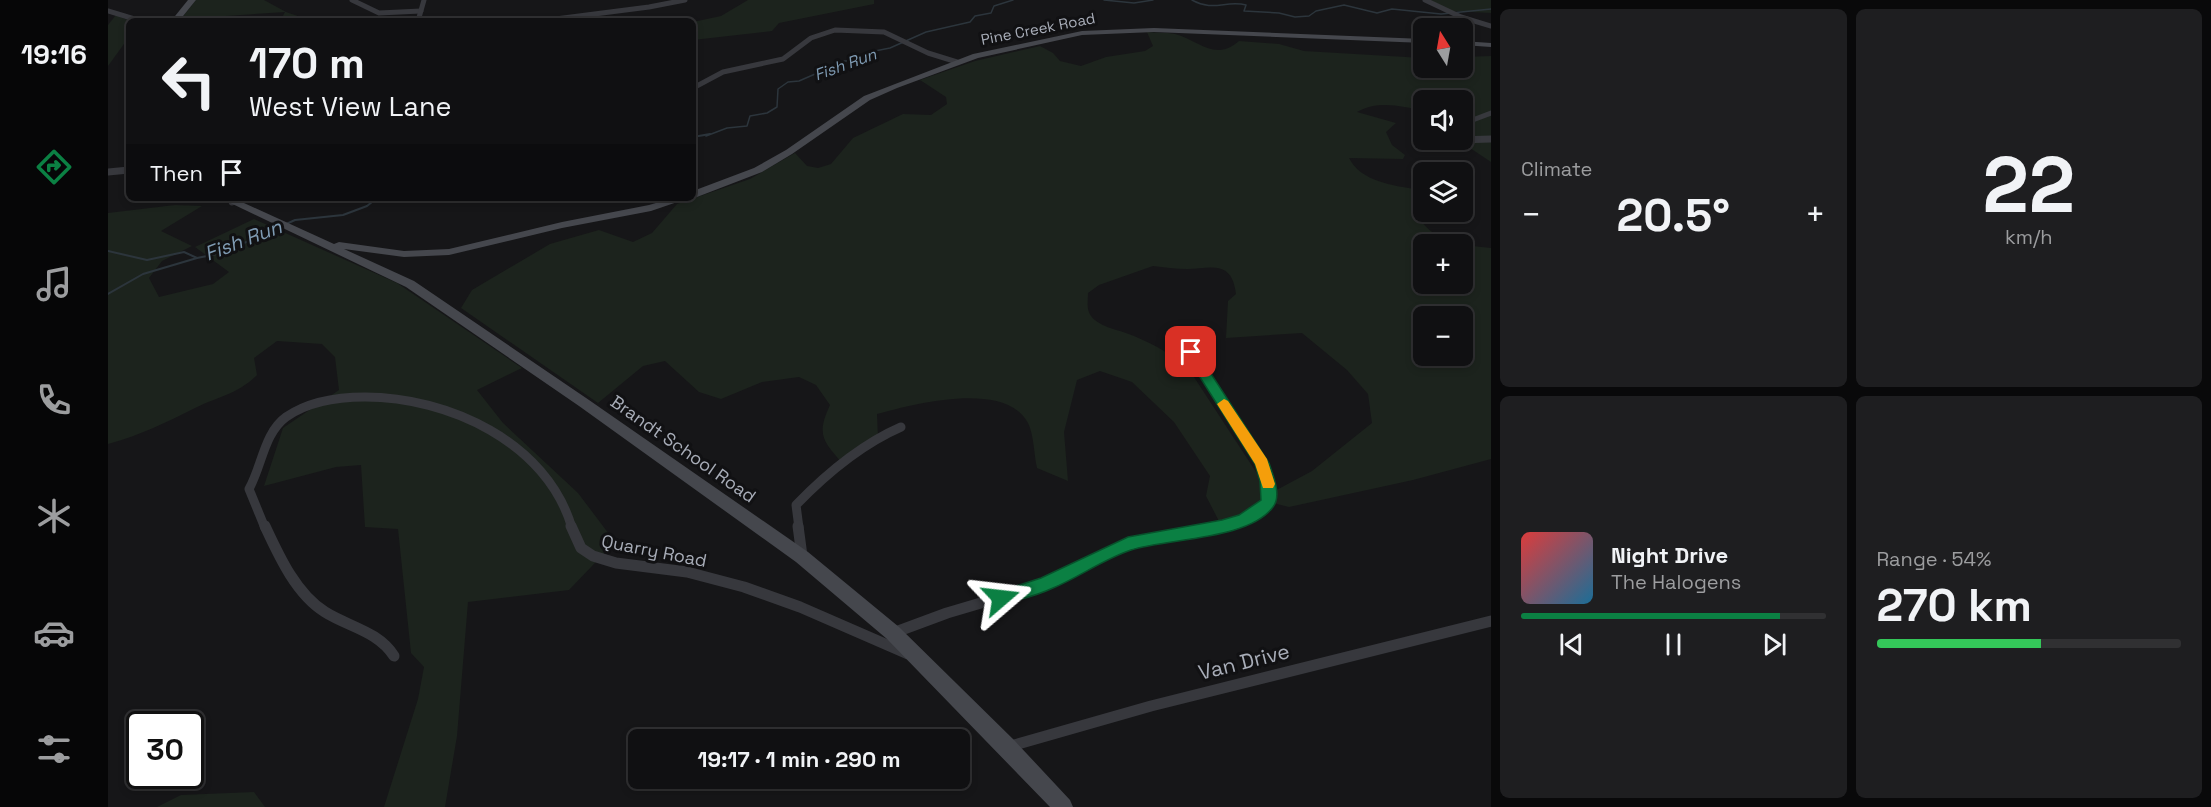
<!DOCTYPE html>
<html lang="en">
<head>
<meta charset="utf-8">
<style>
  :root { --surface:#101012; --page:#1e1e20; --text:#f1f3f6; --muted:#9c9d9f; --line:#303032; --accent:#0b8043 }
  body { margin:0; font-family:"Space Grotesk",sans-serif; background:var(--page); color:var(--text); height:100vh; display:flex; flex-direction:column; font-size:22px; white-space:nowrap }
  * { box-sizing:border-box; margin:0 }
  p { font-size:20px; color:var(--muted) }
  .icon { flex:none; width:33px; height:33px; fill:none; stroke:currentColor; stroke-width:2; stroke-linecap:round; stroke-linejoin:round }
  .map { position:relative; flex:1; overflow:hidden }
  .drawer { display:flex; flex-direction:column; gap:9px; padding:9px; background:#09090a; width:720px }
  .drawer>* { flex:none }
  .hud { position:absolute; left:18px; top:18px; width:570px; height:183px; border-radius:9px; box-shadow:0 3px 9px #0003,0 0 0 2px var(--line); background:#101012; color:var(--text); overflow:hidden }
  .needle { width:39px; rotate:349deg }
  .fabs { position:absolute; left:1305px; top:18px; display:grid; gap:12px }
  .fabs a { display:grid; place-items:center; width:60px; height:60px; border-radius:9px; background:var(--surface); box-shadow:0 3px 9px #0003,0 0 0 2px var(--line); font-size:30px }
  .speed { position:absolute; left:18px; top:711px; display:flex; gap:12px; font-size:30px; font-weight:700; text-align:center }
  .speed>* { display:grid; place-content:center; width:78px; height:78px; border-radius:50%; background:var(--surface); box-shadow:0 3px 9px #0003,0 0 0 2px var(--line); line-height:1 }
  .speed .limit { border:3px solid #111; border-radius:9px; background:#fff; color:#111 }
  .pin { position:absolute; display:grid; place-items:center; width:51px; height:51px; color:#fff; margin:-26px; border-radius:12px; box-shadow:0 3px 9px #0006 }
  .me { position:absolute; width:66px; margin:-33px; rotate:73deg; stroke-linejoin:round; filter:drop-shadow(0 0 4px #0008) }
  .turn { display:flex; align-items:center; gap:21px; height:126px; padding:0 24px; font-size:27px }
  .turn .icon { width:78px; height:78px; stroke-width:2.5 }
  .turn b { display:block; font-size:42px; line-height:51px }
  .then { display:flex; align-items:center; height:57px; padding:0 24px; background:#0003; gap:12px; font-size:22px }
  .big { font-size:45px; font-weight:700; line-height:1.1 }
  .drawer .widget { flex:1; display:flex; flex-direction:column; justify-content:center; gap:9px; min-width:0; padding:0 21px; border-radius:9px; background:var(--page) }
  .drawer .dial { align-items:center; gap:0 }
  .dial b { font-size:78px; line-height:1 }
  .song { display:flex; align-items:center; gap:18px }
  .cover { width:72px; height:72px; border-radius:9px; background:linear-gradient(135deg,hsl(0 70% 55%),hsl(200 70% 35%)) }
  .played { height:6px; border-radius:3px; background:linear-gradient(90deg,var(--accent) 85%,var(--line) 85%) }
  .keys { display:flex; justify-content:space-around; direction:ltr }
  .heat { display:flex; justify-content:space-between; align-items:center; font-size:33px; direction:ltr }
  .charge { height:9px; border-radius:4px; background:linear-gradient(90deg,#34c759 54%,var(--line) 0) }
  .drawer .tiles { flex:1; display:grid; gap:9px; grid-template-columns:repeat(2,1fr) }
  .trip { position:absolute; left:520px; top:729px; width:342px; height:60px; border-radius:9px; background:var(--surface); box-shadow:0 3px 9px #0003,0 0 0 2px var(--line); font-weight:700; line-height:60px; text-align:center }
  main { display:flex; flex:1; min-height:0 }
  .menu { display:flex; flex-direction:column; width:108px; justify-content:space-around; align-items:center; background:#060607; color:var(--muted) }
  .menu .icon { width:42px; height:42px }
  .menu .on { color:var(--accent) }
  .menu b { font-size:27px; color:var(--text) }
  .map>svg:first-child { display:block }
  .green { fill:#1c231d; fill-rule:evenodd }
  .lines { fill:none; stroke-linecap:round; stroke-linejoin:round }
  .stream-far1 { stroke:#2c353c; stroke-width:1.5 }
  .stream { stroke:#2c353c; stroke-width:2 }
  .street-far3 { stroke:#37383d; stroke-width:5 }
  .street-far2 { stroke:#37383d; stroke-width:7 }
  .street-far1 { stroke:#37383d; stroke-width:9 }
  .street { stroke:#37383d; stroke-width:11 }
  .secondary { fill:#45474d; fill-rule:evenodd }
  .route { fill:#0b8043; stroke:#07532c; stroke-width:1.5 }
  .slow { fill:#f59e0b }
  .labels { text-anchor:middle; stroke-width:6; stroke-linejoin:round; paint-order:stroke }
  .far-street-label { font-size:15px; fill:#a8adb8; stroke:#111113 }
  .far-water-label { font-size:16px; font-style:italic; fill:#7f9bb3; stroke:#111113 }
  .street-label { font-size:18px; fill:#a8adb8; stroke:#111113 }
  .water-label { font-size:20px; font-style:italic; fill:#7f9bb3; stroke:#111113 }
  .near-street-label { font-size:21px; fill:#a8adb8; stroke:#111113 }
</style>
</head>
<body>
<main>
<nav class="menu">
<b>19:16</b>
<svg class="icon on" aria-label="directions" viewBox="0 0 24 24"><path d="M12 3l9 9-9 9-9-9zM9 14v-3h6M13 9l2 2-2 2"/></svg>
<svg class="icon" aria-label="music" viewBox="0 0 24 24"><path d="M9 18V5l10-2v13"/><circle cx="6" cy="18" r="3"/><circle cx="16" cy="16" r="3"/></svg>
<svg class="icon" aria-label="phone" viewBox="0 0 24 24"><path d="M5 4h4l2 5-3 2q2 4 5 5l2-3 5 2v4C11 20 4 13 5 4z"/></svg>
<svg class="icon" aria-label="climate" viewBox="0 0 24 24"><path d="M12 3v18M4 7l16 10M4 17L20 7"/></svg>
<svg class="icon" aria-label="car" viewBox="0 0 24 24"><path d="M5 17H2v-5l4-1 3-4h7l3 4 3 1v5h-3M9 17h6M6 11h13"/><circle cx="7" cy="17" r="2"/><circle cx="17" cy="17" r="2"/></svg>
<svg class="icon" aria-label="filters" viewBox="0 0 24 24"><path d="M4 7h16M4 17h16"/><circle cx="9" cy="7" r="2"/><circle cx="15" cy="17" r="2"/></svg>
</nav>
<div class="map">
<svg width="1383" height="807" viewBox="0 0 1383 807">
  <rect width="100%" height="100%" fill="#161618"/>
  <g class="green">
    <path d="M 88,0 L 156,0 L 178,12 L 204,21 L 172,21 L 177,12 L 73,19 Z"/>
    <path d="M 640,0 L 766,0 L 766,4 L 671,23 L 664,31 L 585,40 L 585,22 L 613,16 Z"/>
    <path d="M 1322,0 L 1383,0 L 1383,13 L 1344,11 Z"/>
    <path d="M 8,15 L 22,21 L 21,37 L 0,66 L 0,25 Z"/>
    <path d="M 1039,32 C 1048,33 1058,32 1067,34 C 1092,41 1107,62 1131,41 L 1171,44 L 1196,51 L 1315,58 L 1316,68 L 1354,68 L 1355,57 L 1383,56 L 1383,162 L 1350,140 L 1354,140 L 1354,100 L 1316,100 L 1315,111 C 1294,106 1270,100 1249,112 L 1288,123 L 1278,132 L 1284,145 L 1297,155 L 1295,159 L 1241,158 C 1252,181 1286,186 1308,189 L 1312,193 L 1305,200 C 1308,224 1330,241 1353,244 L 1316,244 L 1316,284 L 1354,284 L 1355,245 L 1383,248 L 1383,459 L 1305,480 L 1181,507 L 1161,502 L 1114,527 L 1098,496 L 1102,476 L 1066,422 L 1024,382 L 992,371 L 969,380 L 956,432 L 960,481 L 929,468 C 926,455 926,435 920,423 C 897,380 806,404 769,414 L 770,438 L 735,464 C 715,441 708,435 722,405 L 708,385 L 691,377 L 654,382 L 613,399 L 591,392 L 557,361 L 535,366 L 490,403 L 353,308 L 364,290 L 442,244 L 491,230 L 525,242 L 544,233 L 569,204 L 642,179 L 687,153 L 699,166 L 710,168 L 723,164 L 745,138 L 795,114 L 823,115 L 839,104 L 838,97 L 812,80 L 867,61 L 932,46 L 945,53 L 952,61 L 973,66 L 998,57 L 1037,51 L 1045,46 ZM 1045,266 C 1056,267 1068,269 1079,269 C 1104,268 1124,260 1128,294 L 1120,301 L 1118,338 L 1194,333 L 1239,370 L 1260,394 L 1264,423 L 1204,471 L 1161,494 L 1160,481 L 1150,475 L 1082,371 C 1066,355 1047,345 1026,336 C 1013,330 992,328 983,316 C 978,309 980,301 980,293 L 991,285 ZM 1316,316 L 1354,316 L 1354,356 L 1316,356 Z"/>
    <path d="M 67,205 L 94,206 L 53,231 L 84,246 L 54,261 L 41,278 L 51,297 L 105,284 L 121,272 L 87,247 L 146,219 L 289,283 L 414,368 L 369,390 L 395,423 L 470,493 L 507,542 L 461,590 L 360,602 L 349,736 L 337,807 L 276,807 L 310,699 L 316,667 L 303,653 L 290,529 L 257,527 L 253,465 L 228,467 L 156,486 L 175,428 L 231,390 L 227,357 L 214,344 L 169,341 L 146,358 L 149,375 C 128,395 111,396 87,408 C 57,423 33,435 0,444 L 0,213 Z"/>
    <path d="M 146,792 L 157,807 L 49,807 L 73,795 Z"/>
  </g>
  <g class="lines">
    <g class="stream-far1">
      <path d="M 996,0 L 1026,3 L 1045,0"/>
      <path d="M 1084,0 C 1105,12 1118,0 1138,5 L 1136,11 L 1171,13 L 1187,17 L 1201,16 L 1208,11 L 1236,5 L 1269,13 L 1284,9 L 1333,14 L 1383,9"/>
      <path d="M 598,136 L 619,128 L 639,126 L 642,116 L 659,113 L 669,107 L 670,89 L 680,82 L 691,81 L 737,61 L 753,60 L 767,51 L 782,48 L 818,32 L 862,22 L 867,16 L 883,13 L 886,6 L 905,0"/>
    </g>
    <g class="stream">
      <path d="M 585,137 L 602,134"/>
      <path d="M 0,251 L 39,260 L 76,252 L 89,258 L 114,253 L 187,220 L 235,215 L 259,206 L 269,198"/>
      <path d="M 0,294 L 35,274 L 89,258"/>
    </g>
    <g class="street-far3">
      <path d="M 244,0 L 271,13 L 313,11"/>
      <path d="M 1317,0 L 1353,17 L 1383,26"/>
      <path d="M 0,11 L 33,21"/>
      <path d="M 310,21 L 316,0"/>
      <path d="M 432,21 L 541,7 L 577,0"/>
      <path d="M 585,88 L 615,72 L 675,59 L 703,38 L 727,30 L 776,32 L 820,53 L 849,62"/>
      <path d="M 1354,124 L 1383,113"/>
    </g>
    <g class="street-far2">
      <path d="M 1350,140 L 1383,139"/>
      <path d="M 0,172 L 21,170"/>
      <path d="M 124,202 L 137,198"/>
    </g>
    <g class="street-far1">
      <path d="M 1074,338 L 1154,463 L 1160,481 L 1161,502 C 1147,516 1130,523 1111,528"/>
      <path d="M 157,528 L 141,489 C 154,466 156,433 178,417 C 201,401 230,397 257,397 C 340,397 439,442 464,528"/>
      <path d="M 691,528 L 688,505 C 718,474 754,444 793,427"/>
    </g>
    <g class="street">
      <path d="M 157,526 C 171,556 188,594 217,612 C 241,627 270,631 286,656"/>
      <path d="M 463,526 L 473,548 L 485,556 L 508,563 L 579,572 L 636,587 L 692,607 L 800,654"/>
      <path d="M 690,526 L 694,556"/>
      <path d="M 785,633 L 839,613 L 937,584 L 1020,544 L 1117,526"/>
      <path d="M 899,747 L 1043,706 L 1383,621"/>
    </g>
    <g class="secondary">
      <path d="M 80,0 L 88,0 L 71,21 L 63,21 Z"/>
      <path d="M 1046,28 L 1316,39 L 1316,43 L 1046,32 L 974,35 L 870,58 L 789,88 L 762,100 L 684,154 L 654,172 L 589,197 L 585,198 L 585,191 L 646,168 L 678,150 L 756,96 L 865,54 L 974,31 Z"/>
      <path d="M 1354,41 L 1383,43 L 1383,47 L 1354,45 Z"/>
      <path d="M 112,198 L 125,198 L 226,244 L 231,242 L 296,251 L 341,249 L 454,222 L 541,205 L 565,198 L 581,198 L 543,211 L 454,228 L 341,255 L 296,257 L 236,249 L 306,281 L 481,400 L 700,552 L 791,627 L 906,740 L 962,800 L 965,807 L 942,807 L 779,639 L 688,562 L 471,406 L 298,287 Z"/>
    </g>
  </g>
  <path class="route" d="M 1083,347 L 1087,349 L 1161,463 C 1165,475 1174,496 1165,507 C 1141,540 1060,538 1023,550 C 996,559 971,577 945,588 C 928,596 910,600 893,605 L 887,603 L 884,598 L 887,593 L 933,578 L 1020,537 L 1114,520 L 1131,515 L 1153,500 L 1152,481 L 1147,464 L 1076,352 Z"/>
  <path class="slow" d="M 1116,399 L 1120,401 L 1159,459 L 1167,484 L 1165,488 L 1155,488 L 1147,464 L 1109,404 Z"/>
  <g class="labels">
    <g class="far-street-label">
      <text transform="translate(930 29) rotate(-11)" y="5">Pine Creek Road</text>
    </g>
    <g class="far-water-label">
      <text transform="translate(737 64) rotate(-20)" y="6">Fish Run</text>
    </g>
    <g class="street-label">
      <text transform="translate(575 449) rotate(35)" y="6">Brandt School Road</text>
      <text transform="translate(546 551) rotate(11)" y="6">Quarry Road</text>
    </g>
    <g class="water-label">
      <text transform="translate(135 240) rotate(-21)" y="7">Fish Run</text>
    </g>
    <g class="near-street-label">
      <text transform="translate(1136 662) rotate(-14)" y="7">Van Drive</text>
    </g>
  </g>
</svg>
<div class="fabs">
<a><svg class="needle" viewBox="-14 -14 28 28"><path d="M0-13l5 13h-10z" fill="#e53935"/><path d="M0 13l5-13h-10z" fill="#9c9d9f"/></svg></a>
<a><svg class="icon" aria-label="sound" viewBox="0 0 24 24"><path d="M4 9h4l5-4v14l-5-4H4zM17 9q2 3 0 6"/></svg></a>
<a><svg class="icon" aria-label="layers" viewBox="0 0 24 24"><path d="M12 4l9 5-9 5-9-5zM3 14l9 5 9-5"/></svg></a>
<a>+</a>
<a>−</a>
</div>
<div class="speed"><div class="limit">30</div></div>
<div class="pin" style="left:1083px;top:352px;background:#d93025"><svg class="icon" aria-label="arrive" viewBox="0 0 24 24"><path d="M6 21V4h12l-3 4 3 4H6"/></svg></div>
<svg class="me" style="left:893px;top:598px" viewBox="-20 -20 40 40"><path d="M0-17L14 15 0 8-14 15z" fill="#0b8043" stroke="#fff" stroke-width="4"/></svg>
<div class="trip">19:17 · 1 min · 290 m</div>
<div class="hud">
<div class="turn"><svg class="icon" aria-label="left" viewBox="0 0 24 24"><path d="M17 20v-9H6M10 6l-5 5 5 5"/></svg><div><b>170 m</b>West View Lane</div></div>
<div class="then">Then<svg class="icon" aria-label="arrive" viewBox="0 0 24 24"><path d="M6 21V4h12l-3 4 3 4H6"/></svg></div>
</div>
</div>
<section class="drawer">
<div class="tiles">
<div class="widget"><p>Climate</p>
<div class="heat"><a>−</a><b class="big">20.5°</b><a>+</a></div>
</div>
<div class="widget dial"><b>22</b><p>km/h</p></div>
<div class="widget">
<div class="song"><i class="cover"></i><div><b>Night Drive</b><p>The Halogens</p></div></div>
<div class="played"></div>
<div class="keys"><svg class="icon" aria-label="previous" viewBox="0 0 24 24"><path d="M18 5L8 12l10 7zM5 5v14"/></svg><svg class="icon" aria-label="pause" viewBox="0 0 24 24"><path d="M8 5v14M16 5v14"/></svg><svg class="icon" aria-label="next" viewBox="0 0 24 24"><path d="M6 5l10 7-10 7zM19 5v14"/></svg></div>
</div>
<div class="widget"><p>Range · 54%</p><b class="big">270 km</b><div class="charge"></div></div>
</div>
</section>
</main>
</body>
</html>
